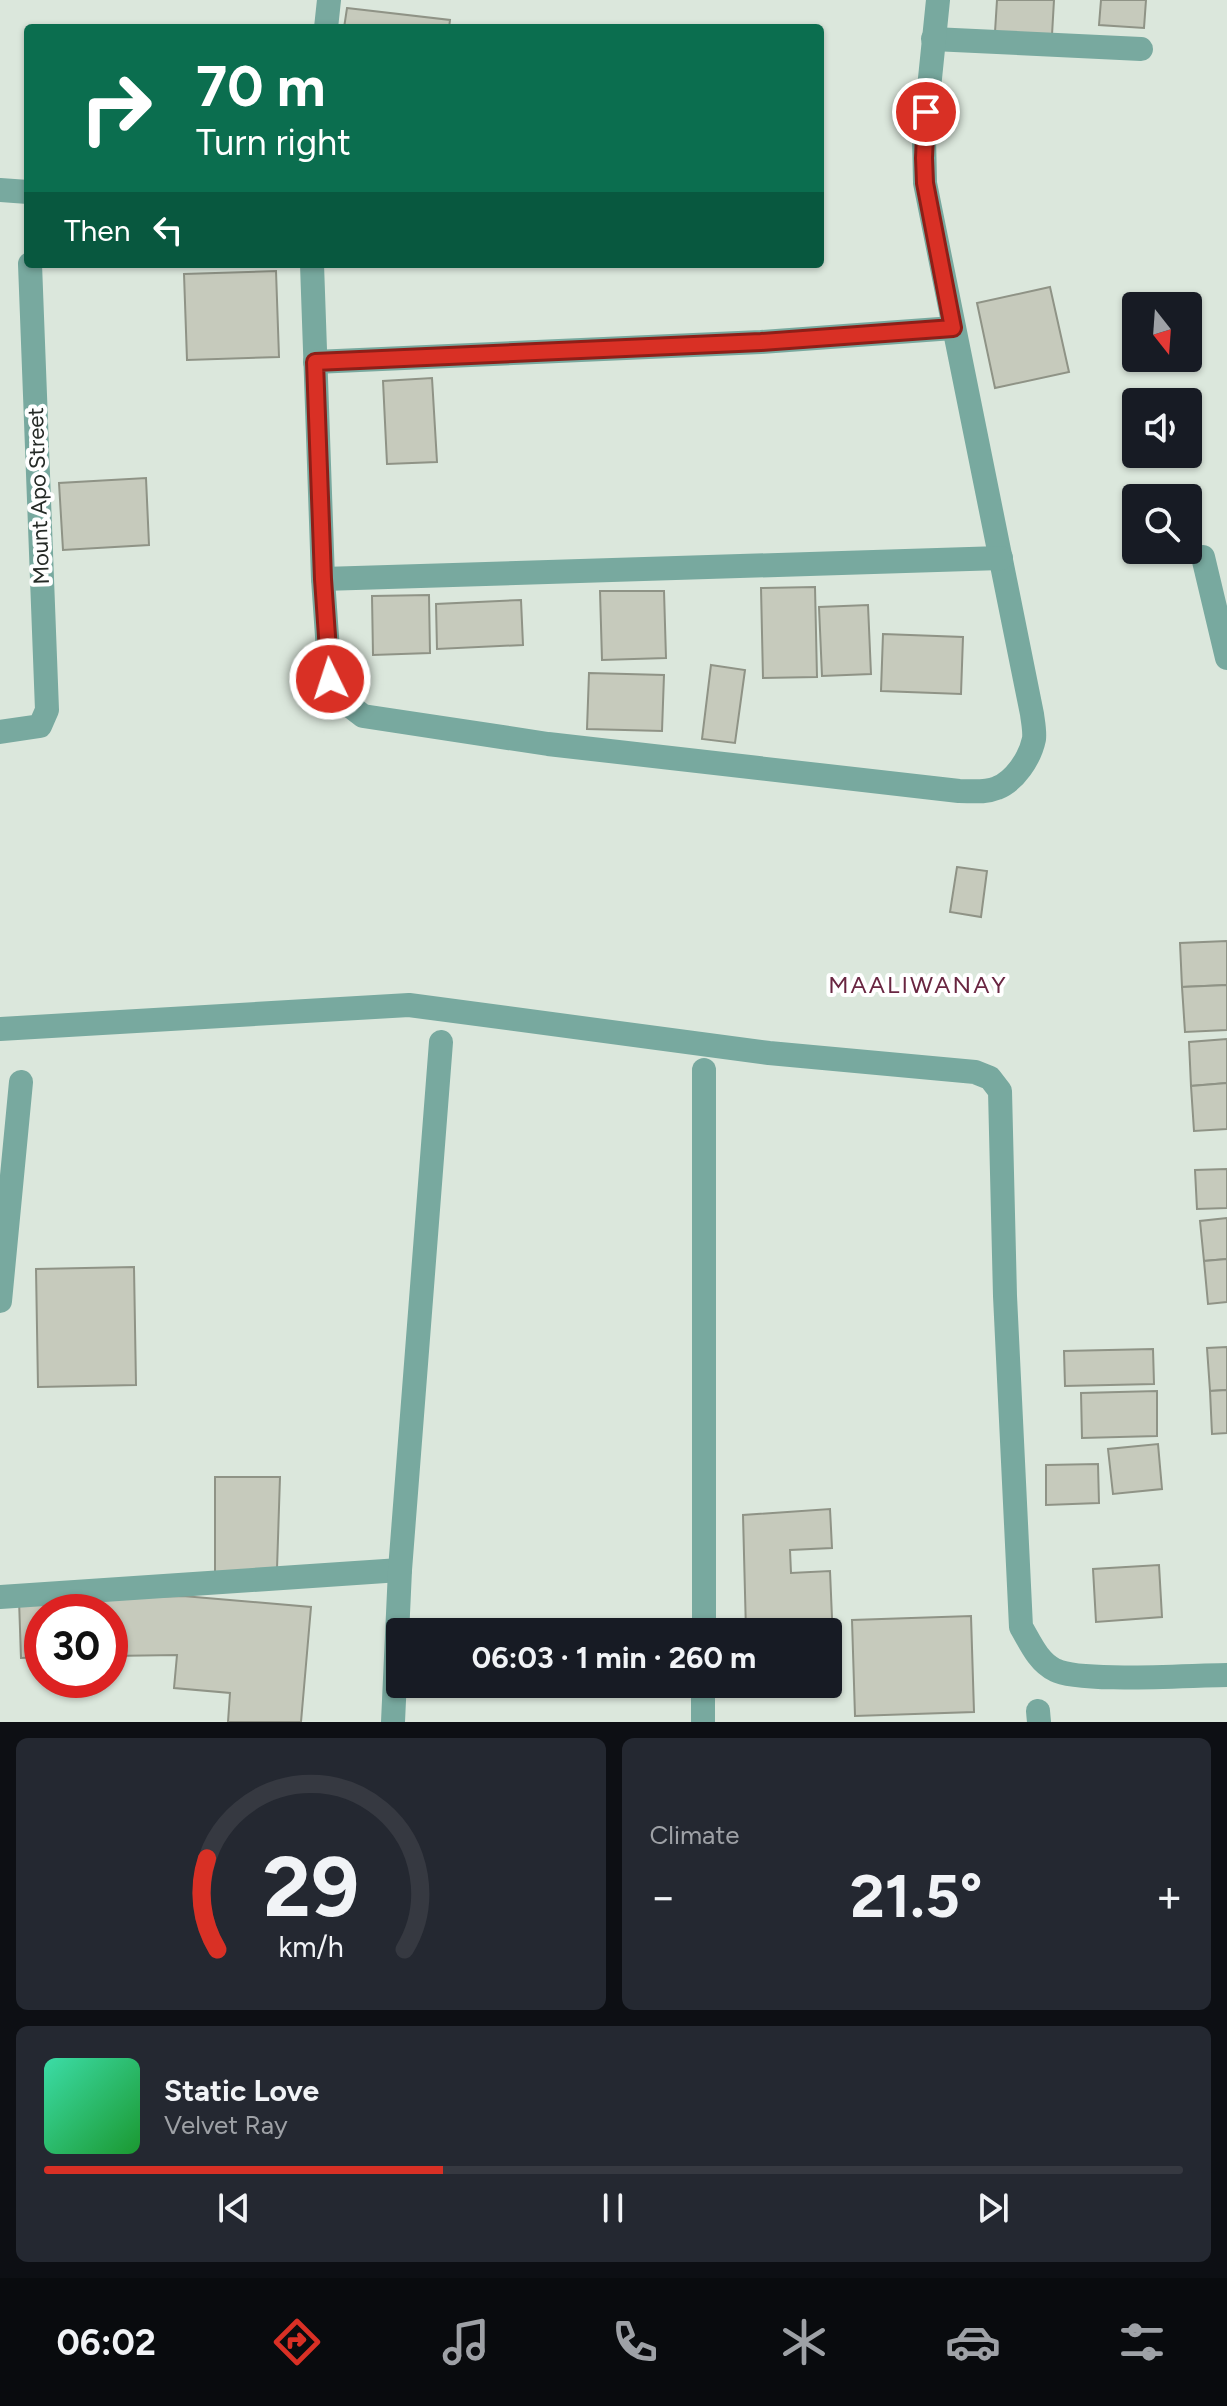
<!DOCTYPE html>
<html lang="en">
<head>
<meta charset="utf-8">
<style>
  :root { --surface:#171b24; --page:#242831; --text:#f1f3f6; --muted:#9ea1a6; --line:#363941; --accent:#d93025 }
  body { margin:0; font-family:Figtree,sans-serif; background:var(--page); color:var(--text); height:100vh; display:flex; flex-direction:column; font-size:30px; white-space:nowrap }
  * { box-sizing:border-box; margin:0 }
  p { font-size:26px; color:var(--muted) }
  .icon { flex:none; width:44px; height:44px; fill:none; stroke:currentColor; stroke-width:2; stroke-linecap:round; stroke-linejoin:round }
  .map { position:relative; height:1722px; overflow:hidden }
  .side { display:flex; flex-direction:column; gap:16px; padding:16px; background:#0d0f14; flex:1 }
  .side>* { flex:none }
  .top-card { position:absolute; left:24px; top:24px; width:800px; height:244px; border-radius:8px; box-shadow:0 2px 6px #0004; background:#0b6e4f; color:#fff; overflow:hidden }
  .needle { width:52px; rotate:163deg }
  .fabs { position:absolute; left:1122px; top:292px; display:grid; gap:16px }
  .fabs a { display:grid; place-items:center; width:80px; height:80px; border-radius:8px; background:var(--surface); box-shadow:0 2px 6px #0004; font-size:40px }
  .speed { position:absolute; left:24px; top:1594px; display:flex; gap:16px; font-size:40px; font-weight:700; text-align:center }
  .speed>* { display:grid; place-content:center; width:104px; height:104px; border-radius:50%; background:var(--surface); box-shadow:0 2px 6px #0004; line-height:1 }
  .speed .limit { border:12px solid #d22; background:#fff; color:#111 }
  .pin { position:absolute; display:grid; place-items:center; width:68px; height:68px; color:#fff; margin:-34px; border:4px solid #fff; border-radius:50%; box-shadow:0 2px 8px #0007 }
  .me { position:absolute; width:88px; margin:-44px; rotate:356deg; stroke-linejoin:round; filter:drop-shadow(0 0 6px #0008) }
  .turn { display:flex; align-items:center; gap:28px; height:168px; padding:0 40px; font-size:36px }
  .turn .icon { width:104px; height:104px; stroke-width:2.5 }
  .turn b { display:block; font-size:56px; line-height:68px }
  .then { display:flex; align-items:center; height:76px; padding:0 40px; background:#0003; gap:16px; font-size:30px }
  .big { font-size:60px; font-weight:700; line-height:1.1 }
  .side .card { flex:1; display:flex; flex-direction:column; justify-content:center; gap:12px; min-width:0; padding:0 28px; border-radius:12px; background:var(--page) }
  .side .dial { align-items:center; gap:0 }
  .dial svg { height:208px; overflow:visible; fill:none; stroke:var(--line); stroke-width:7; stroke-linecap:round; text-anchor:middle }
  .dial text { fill:var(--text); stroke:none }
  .song { display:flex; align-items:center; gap:24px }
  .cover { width:96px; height:96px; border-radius:12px; background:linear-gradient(135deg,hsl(160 70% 55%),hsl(130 70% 35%)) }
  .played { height:8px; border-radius:4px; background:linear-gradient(90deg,var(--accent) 35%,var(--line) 35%) }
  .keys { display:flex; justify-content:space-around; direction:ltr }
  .heat { display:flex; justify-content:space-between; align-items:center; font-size:44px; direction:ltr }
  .side .tiles { flex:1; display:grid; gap:16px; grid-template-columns:1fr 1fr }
  .card:last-child { grid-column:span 2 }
  .trip { position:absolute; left:386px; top:1618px; width:456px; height:80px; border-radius:8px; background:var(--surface); box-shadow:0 2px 6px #0004; font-weight:700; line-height:80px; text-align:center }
  .dock { display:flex; height:128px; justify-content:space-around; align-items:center; background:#090b0e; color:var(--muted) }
  .dock .icon { width:56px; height:56px }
  .dock .on { color:var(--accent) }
  .dock b { font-size:36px; color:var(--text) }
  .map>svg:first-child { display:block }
  .building { fill:#c6cabc; stroke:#8f9386; stroke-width:2 }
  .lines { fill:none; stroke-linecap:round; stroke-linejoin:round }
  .minor { stroke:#78a99f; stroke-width:24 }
  .route-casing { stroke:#8d1f18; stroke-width:20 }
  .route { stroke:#d93025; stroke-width:14 }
  .labels { text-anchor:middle; stroke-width:8; stroke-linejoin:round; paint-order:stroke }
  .street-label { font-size:22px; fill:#252a26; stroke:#fff }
  .neighbourhood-label { font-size:24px; letter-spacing:2px; fill:#692641; stroke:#fff }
</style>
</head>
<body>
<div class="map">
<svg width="1227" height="1722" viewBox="0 0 1227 1722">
  <rect width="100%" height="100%" fill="#dbe7dc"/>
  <g class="building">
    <path d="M 997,0 L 1054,0 L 1052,35 L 995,32 Z"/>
    <path d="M 1101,0 L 1146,0 L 1144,28 L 1099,25 Z"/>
    <path d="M 347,8 L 450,20 L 449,28 L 344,28 Z"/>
    <path d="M 276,271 L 279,357 L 187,360 L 184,274 Z"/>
    <path d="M 1050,287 L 1069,372 L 995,388 L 977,303 Z"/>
    <path d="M 432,378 L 437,462 L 387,464 L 383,381 Z"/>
    <path d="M 146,478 L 149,545 L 63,550 L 59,483 Z"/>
    <path d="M 815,587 L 817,677 L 763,678 L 761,588 Z"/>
    <path d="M 600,591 L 664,591 L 666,658 L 602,660 Z"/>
    <path d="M 429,595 L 430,653 L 373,655 L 372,596 Z"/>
    <path d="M 521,600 L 523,645 L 437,649 L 436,604 Z"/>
    <path d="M 868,605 L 871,674 L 822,676 L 819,607 Z"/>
    <path d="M 883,634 L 963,637 L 961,694 L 881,691 Z"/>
    <path d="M 711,665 L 745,670 L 735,743 L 702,739 Z"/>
    <path d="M 589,673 L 664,675 L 662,731 L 587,729 Z"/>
    <path d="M 957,867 L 987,871 L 981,917 L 950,912 Z"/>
    <path d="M 1227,941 L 1227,985 L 1182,987 L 1180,943 Z"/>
    <path d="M 1227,985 L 1227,1030 L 1185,1032 L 1182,987 Z"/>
    <path d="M 1227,1039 L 1227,1083 L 1191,1086 L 1189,1042 Z"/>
    <path d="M 1227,1083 L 1227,1129 L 1194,1131 L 1191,1086 Z"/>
    <path d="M 1227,1169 L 1227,1208 L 1197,1209 L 1195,1170 Z"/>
    <path d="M 1227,1218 L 1227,1259 L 1204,1261 L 1200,1221 Z"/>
    <path d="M 1227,1259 L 1227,1302 L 1208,1304 L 1204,1261 Z"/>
    <path d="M 134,1267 L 136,1385 L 38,1387 L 36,1269 Z"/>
    <path d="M 1227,1347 L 1227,1390 L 1210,1391 L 1207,1348 Z"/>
    <path d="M 1153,1349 L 1154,1384 L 1065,1386 L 1064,1351 Z"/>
    <path d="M 1227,1390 L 1227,1433 L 1212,1434 L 1210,1391 Z"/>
    <path d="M 1157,1391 L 1157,1436 L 1082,1438 L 1081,1393 Z"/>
    <path d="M 1158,1444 L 1162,1489 L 1113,1494 L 1108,1449 Z"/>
    <path d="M 1098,1464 L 1099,1503 L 1046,1505 L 1046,1465 Z"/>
    <path d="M 215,1477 L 280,1477 L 277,1569 L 215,1573 Z"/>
    <path d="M 830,1509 L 832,1548 L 790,1550 L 791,1573 L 830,1571 L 833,1641 L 828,1641 L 828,1632 L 746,1632 L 743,1515 Z"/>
    <path d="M 1159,1565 L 1162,1617 L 1096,1622 L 1093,1569 Z"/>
    <path d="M 183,1596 L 311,1607 L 301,1722 L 228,1722 L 230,1693 L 174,1688 L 177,1655 L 110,1656 L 110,1612 L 42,1612 L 42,1657 L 21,1658 L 19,1600 Z"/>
    <path d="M 971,1616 L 974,1712 L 855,1716 L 852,1620 Z"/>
  </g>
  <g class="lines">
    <g class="minor">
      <path d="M 326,28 L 329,0"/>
      <path d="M 933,39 L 1141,49"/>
      <path d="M 0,190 L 28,192"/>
      <path d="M 312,264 L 323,579 L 330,679 L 341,699 L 363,716 L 548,744 L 959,791 C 972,791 985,793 997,788 C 1015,781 1030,758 1034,739 C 1035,731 1033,722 1032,714 L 925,183 L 924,137 L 938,0"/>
      <path d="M 315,362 L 761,342 L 953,328"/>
      <path d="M 1203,557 L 1227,658"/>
      <path d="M 323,579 L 1001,558"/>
      <path d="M 0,732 L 40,726 L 47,710 L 30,264"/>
      <path d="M 0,1029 L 409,1005 L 769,1053 L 975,1072 L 990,1078 L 1000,1091 L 1005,1296 L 1021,1627 C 1030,1642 1038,1662 1055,1670 C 1080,1683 1192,1675 1227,1675"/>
      <path d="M 0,1301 L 21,1082"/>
      <path d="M 0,1597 L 400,1570"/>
      <path d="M 704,1632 L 704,1070"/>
      <path d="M 1038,1711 L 1039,1722"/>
      <path d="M 393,1722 L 400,1570 L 441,1042"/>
      <path d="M 703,1722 L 703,1684"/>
    </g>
  </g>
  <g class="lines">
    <g class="route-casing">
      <path id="route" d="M 330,679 L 323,579 L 315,362 L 761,342 L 953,328 L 925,183 L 924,158 L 926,112"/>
    </g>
    <use href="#route" class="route"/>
  </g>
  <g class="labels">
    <g class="street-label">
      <text transform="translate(38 496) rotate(-92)" y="8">Mount Apo Street</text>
    </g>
    <g class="neighbourhood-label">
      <text x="918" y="993">MAALIWANAY</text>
    </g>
  </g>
</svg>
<div class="fabs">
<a><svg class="needle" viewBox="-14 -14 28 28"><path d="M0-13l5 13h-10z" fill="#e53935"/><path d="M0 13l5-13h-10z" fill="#9ea1a6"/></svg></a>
<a><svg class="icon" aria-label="sound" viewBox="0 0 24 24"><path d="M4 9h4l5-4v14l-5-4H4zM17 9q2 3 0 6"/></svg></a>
<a><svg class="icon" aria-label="search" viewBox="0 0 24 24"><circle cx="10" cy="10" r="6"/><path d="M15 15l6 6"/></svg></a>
</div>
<div class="speed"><div class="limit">30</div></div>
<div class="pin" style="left:926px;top:112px;background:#d93025"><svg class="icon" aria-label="arrive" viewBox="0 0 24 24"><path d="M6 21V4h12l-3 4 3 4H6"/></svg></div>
<svg class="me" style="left:330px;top:679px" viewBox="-20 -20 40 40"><circle r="17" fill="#d93025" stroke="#fff" stroke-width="3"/><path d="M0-11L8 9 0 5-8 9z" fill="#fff"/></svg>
<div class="trip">06:03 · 1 min · 260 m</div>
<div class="top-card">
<div class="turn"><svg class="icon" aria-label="right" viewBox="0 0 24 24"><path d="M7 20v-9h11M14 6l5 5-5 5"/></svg><div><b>70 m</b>Turn right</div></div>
<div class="then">Then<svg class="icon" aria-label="left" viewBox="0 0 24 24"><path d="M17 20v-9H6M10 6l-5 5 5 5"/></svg></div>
</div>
</div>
<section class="side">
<div class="tiles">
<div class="card dial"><svg viewBox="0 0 100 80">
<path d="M14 69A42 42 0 1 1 86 69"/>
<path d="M14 69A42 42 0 0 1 10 34" stroke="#d93025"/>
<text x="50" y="56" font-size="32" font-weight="700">29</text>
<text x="50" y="72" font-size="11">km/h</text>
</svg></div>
<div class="card"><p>Climate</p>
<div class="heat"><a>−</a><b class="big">21.5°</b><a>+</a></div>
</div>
<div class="card">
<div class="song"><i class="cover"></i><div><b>Static Love</b><p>Velvet Ray</p></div></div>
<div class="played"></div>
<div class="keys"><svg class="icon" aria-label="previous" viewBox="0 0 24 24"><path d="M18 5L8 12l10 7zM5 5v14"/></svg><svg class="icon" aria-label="pause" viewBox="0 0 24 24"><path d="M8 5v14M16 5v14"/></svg><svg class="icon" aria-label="next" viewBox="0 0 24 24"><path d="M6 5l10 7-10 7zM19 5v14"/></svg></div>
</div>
</div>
</section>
<nav class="dock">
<b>06:02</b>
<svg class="icon on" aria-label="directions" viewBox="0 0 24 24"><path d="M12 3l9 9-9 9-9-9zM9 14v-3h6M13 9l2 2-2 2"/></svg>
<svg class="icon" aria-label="music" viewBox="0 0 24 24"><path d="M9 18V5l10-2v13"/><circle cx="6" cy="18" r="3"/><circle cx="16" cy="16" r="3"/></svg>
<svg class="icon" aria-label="phone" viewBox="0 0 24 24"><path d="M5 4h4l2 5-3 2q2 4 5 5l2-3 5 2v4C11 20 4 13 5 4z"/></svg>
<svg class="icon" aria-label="climate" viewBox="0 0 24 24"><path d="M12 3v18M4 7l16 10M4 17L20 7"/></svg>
<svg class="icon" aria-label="car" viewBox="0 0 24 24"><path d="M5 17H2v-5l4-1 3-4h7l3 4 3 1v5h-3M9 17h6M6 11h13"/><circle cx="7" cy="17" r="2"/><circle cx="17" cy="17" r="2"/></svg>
<svg class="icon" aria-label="filters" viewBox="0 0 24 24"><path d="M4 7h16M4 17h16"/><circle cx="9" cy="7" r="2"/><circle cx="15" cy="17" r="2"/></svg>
</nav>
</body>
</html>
